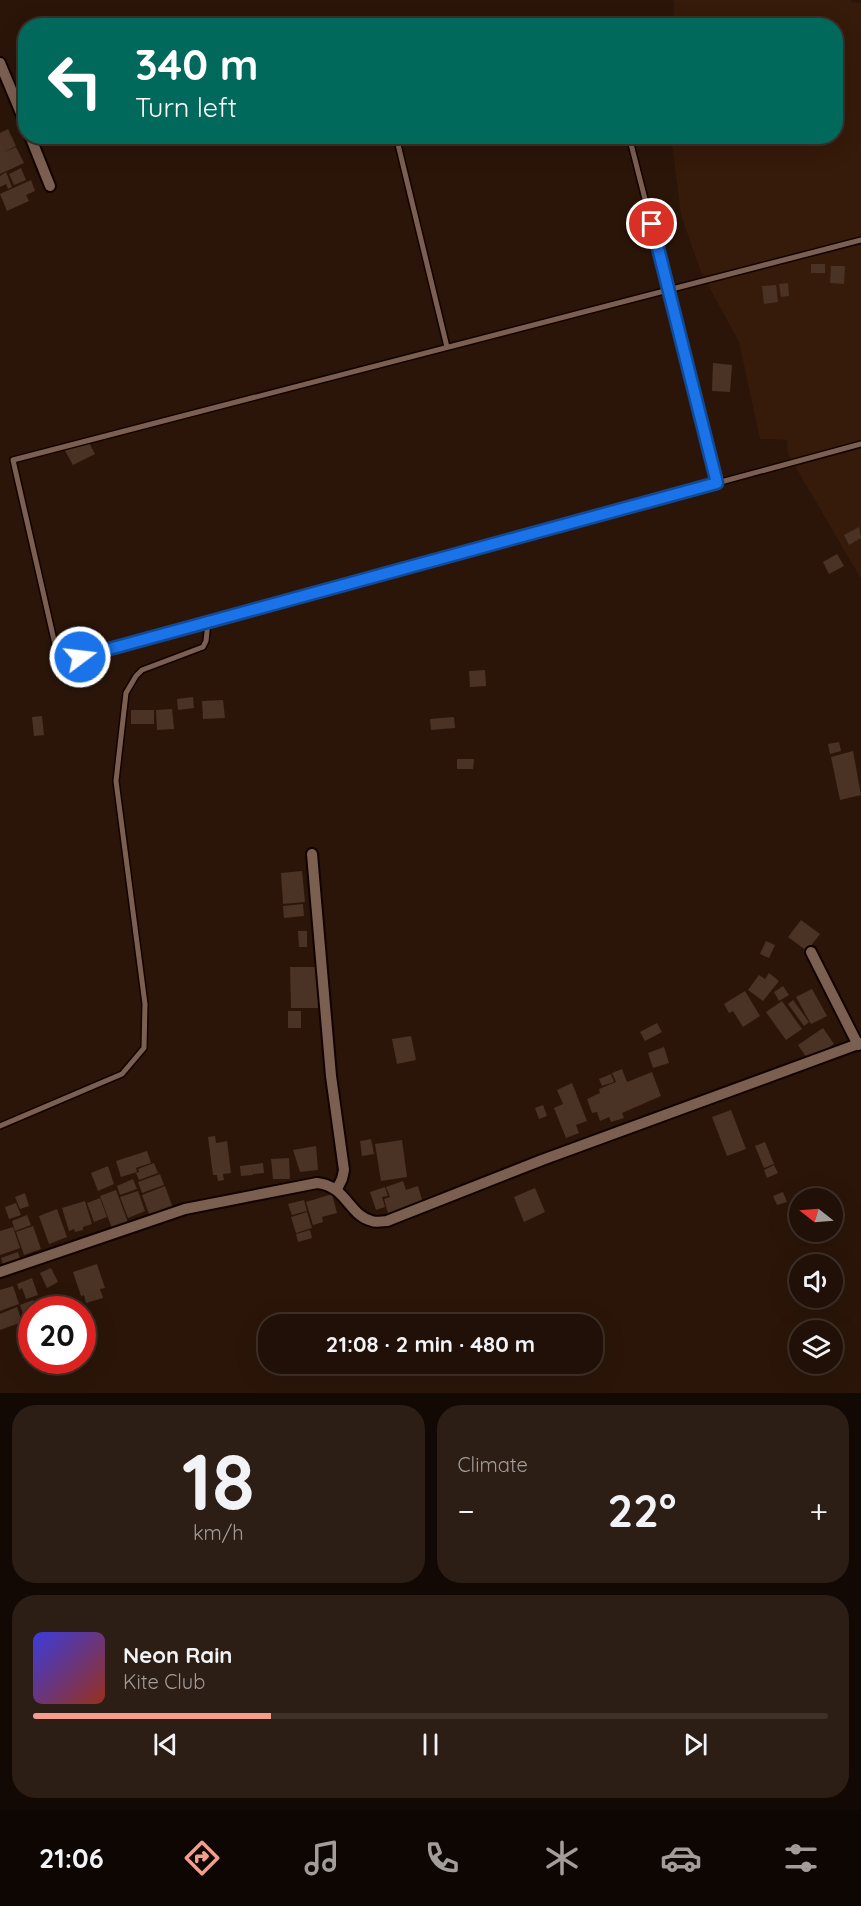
<!DOCTYPE html>
<html lang="en">
<head>
<meta charset="utf-8">
<style>
  :root { --surface:#201007; --page:#2d1e15; --text:#f1f3f6; --muted:#a29d9b; --line:#3d3028; --accent:#f49d8c }
  body { margin:0; font-family:Quicksand,sans-serif; background:var(--page); color:var(--text); height:100vh; display:flex; flex-direction:column; font-size:22px; white-space:nowrap }
  * { box-sizing:border-box; margin:0 }
  p { font-size:20px; color:var(--muted) }
  .icon { flex:none; width:33px; height:33px; fill:none; stroke:currentColor; stroke-width:2; stroke-linecap:round; stroke-linejoin:round }
  .map { position:relative; height:1393px; overflow:hidden }
  .details { display:flex; flex-direction:column; gap:12px; padding:12px; background:#120904; flex:1 }
  .details>* { flex:none }
  .hud { position:absolute; left:18px; top:18px; width:825px; height:126px; border-radius:24px; box-shadow:0 6px 24px #0002,0 0 0 2px var(--line); background:#00695c; color:#fff; overflow:hidden }
  .needle { width:39px; rotate:287deg }
  .fabs { position:absolute; left:789px; top:1188px; display:grid; gap:12px }
  .fabs a { display:grid; place-items:center; width:54px; height:54px; border-radius:50%; background:var(--surface); box-shadow:0 6px 24px #0002,0 0 0 2px var(--line); font-size:30px }
  .speed { position:absolute; left:18px; top:1296px; display:flex; gap:12px; font-size:30px; font-weight:700; text-align:center }
  .speed>* { display:grid; place-content:center; width:78px; height:78px; border-radius:50%; background:var(--surface); box-shadow:0 6px 24px #0002,0 0 0 2px var(--line); line-height:1 }
  .speed .limit { border:9px solid #d22; background:#fff; color:#111 }
  .pin { position:absolute; display:grid; place-items:center; width:51px; height:51px; color:#fff; margin:-26px; border:3px solid #fff; border-radius:50%; box-shadow:0 2px 6px #0007 }
  .me { position:absolute; width:66px; margin:-33px; rotate:75deg; stroke-linejoin:round; filter:drop-shadow(0 0 4px #0008) }
  .turn { display:flex; align-items:center; gap:21px; height:126px; padding:0 18px; font-size:27px }
  .turn .icon { width:78px; height:78px; stroke-width:2.5 }
  .turn b { display:block; font-size:42px; line-height:51px }
  .big { font-size:45px; font-weight:700; line-height:1.1 }
  .details .widget { flex:1; display:flex; flex-direction:column; justify-content:center; gap:9px; min-width:0; padding:0 21px; border-radius:24px; background:var(--page) }
  .details .dial { align-items:center; gap:0 }
  .dial b { font-size:78px; line-height:1 }
  .song { display:flex; align-items:center; gap:18px }
  .cover { width:72px; height:72px; border-radius:9px; background:linear-gradient(135deg,hsl(240 70% 55%),hsl(10 70% 35%)) }
  .played { height:6px; border-radius:3px; background:linear-gradient(90deg,var(--accent) 30%,var(--line) 30%) }
  .keys { display:flex; justify-content:space-around; direction:ltr }
  .heat { display:flex; justify-content:space-between; align-items:center; font-size:33px; direction:ltr }
  .details .tiles { flex:1; display:grid; gap:12px; grid-template-columns:1fr 1fr }
  .widget:last-child { grid-column:span 2 }
  .trip { position:absolute; left:258px; top:1314px; width:345px; height:60px; border-radius:24px; background:var(--surface); box-shadow:0 6px 24px #0002,0 0 0 2px var(--line); font-weight:700; line-height:60px; text-align:center }
  .tab-bar { display:flex; height:96px; justify-content:space-around; align-items:center; background:#0d0603; color:var(--muted) }
  .tab-bar .icon { width:42px; height:42px }
  .tab-bar .selected { color:var(--accent) }
  .tab-bar b { font-size:27px; color:var(--text) }
  .map>svg:first-child { display:block }
  .built { fill:#361a0a }
  .building { fill:#4a3225 }
  .lines { fill:none; stroke-linecap:round; stroke-linejoin:round }
  .service-casing { stroke:#120200; stroke-width:8 }
  .minor-casing { stroke:#120200; stroke-width:14 }
  .service { stroke:#7b6052; stroke-width:5 }
  .minor { stroke:#7b6052; stroke-width:10 }
  .route-casing { stroke:#114b97; stroke-width:15 }
  .route { stroke:#1a73e8; stroke-width:10 }
</style>
</head>
<body>
<div class="map">
<svg width="861" height="1393" viewBox="0 0 861 1393">
  <rect width="100%" height="100%" fill="#2b1509"/>
  <path class="built" d="M 674,0 L 851,0 L 851,2 L 861,3 L 861,579 L 788,454 L 787,440 L 760,439 L 739,342 L 701,272 L 681,215 L 672,145 L 672,137 L 836,136 L 836,26 L 673,25 Z"/>
  <g class="building">
    <path d="M 8,129 L 16,146 L 4,152 L 16,147 L 24,163 L 0,174 L 0,133 Z"/>
    <path d="M 21,168 L 26,180 L 14,185 L 9,174 Z"/>
    <path d="M 6,172 L 12,187 L 8,189 L 6,184 L 0,187 L 0,176 Z"/>
    <path d="M 31,180 L 35,191 L 26,195 L 29,201 L 7,211 L 0,194 Z"/>
    <rect x="811" y="264" width="14" height="9"/>
    <path d="M 831,266 L 845,266 L 844,284 L 830,283 Z"/>
    <path d="M 788,283 L 789,296 L 781,297 L 779,284 Z"/>
    <path d="M 776,285 L 778,302 L 764,304 L 762,286 Z"/>
    <path d="M 713,363 L 732,365 L 730,392 L 712,391 Z"/>
    <path d="M 86,437 L 95,454 L 73,465 L 64,449 Z"/>
    <path d="M 859,527 L 861,538 L 849,545 L 844,535 Z"/>
    <path d="M 837,554 L 844,566 L 829,574 L 823,562 Z"/>
    <path d="M 485,670 L 486,686 L 470,687 L 469,671 Z"/>
    <path d="M 193,697 L 194,708 L 178,710 L 177,699 Z"/>
    <path d="M 223,700 L 225,718 L 203,719 L 202,701 Z"/>
    <path d="M 172,709 L 174,729 L 157,730 L 156,710 Z"/>
    <rect x="131" y="710" width="23" height="14"/>
    <path d="M 42,716 L 44,735 L 34,736 L 32,717 Z"/>
    <path d="M 454,717 L 455,728 L 431,730 L 430,719 Z"/>
    <path d="M 839,742 L 841,751 L 830,754 L 828,744 Z"/>
    <path d="M 853,751 L 861,795 L 840,800 L 831,757 Z"/>
    <path d="M 457,759 L 474,759 L 473,769 L 457,769 Z"/>
    <path d="M 302,871 L 305,902 L 283,904 L 281,873 Z"/>
    <path d="M 303,904 L 304,916 L 284,918 L 283,906 Z"/>
    <path d="M 801,920 L 820,934 L 807,951 L 788,937 Z"/>
    <path d="M 298,931 L 307,931 L 307,947 L 299,947 Z"/>
    <path d="M 766,941 L 775,945 L 769,958 L 760,954 Z"/>
    <path d="M 290,967 L 320,967 L 321,1008 L 291,1008 Z"/>
    <path d="M 769,973 L 779,981 L 763,1001 L 748,990 L 759,975 L 765,979 Z"/>
    <path d="M 783,986 L 789,995 L 779,1001 L 774,992 Z"/>
    <path d="M 812,989 L 827,1016 L 811,1024 L 796,997 Z"/>
    <path d="M 745,991 L 760,1016 L 743,1027 L 733,1011 L 729,1013 L 724,1004 Z"/>
    <path d="M 793,1000 L 809,1022 L 804,1026 L 788,1004 Z"/>
    <path d="M 782,1001 L 802,1029 L 786,1040 L 766,1012 Z"/>
    <rect x="288" y="1011" width="13" height="17"/>
    <path d="M 657,1023 L 662,1032 L 645,1041 L 640,1032 Z"/>
    <path d="M 823,1028 L 834,1044 L 809,1061 L 798,1045 Z"/>
    <path d="M 411,1036 L 416,1060 L 397,1064 L 392,1039 Z"/>
    <path d="M 664,1047 L 669,1063 L 653,1068 L 648,1053 Z"/>
    <path d="M 622,1069 L 627,1082 L 652,1072 L 661,1096 L 622,1113 L 624,1118 L 611,1122 L 609,1117 L 600,1121 L 597,1112 L 592,1113 L 587,1099 L 600,1093 L 599,1089 L 616,1082 L 612,1073 Z"/>
    <path d="M 611,1074 L 614,1082 L 602,1086 L 599,1079 Z"/>
    <path d="M 572,1083 L 587,1121 L 576,1125 L 579,1133 L 566,1138 L 554,1108 L 563,1104 L 557,1090 Z"/>
    <path d="M 543,1105 L 547,1116 L 539,1119 L 535,1108 Z"/>
    <path d="M 731,1110 L 746,1149 L 727,1156 L 712,1117 Z"/>
    <path d="M 215,1136 L 216,1143 L 227,1141 L 231,1173 L 223,1174 L 224,1180 L 218,1181 L 217,1175 L 213,1175 L 208,1137 Z"/>
    <path d="M 371,1139 L 374,1154 L 362,1156 L 360,1141 Z"/>
    <path d="M 402,1140 L 407,1177 L 381,1181 L 375,1144 Z"/>
    <path d="M 765,1142 L 774,1164 L 764,1168 L 755,1146 Z"/>
    <path d="M 316,1146 L 318,1170 L 300,1172 L 293,1150 Z"/>
    <path d="M 147,1151 L 151,1163 L 136,1168 L 137,1172 L 121,1177 L 116,1161 Z"/>
    <path d="M 289,1158 L 290,1179 L 273,1179 L 271,1159 Z"/>
    <path d="M 154,1163 L 158,1173 L 139,1180 L 136,1173 L 139,1172 L 138,1169 Z"/>
    <path d="M 263,1163 L 264,1173 L 253,1174 L 252,1167 L 253,1175 L 241,1176 L 240,1166 Z"/>
    <path d="M 774,1165 L 778,1173 L 767,1178 L 764,1170 Z"/>
    <path d="M 108,1166 L 114,1184 L 98,1191 L 91,1173 Z"/>
    <path d="M 160,1174 L 164,1185 L 142,1193 L 138,1182 Z"/>
    <path d="M 133,1179 L 137,1189 L 120,1195 L 117,1186 Z"/>
    <path d="M 403,1181 L 406,1190 L 418,1186 L 423,1203 L 389,1217 L 384,1199 L 390,1197 L 386,1187 Z"/>
    <path d="M 165,1186 L 174,1211 L 151,1219 L 142,1195 Z"/>
    <path d="M 385,1187 L 388,1196 L 382,1197 L 385,1207 L 376,1210 L 370,1192 Z"/>
    <path d="M 535,1188 L 545,1212 L 524,1222 L 514,1197 Z"/>
    <path d="M 116,1190 L 129,1225 L 113,1231 L 100,1196 Z"/>
    <path d="M 138,1191 L 145,1211 L 128,1218 L 120,1197 Z"/>
    <path d="M 783,1192 L 787,1202 L 777,1205 L 773,1196 Z"/>
    <path d="M 25,1193 L 29,1206 L 20,1209 L 15,1197 Z"/>
    <path d="M 332,1194 L 337,1213 L 322,1217 L 323,1222 L 313,1225 L 306,1202 Z"/>
    <path d="M 100,1198 L 107,1217 L 94,1222 L 87,1203 Z"/>
    <path d="M 304,1200 L 307,1211 L 292,1215 L 288,1204 Z"/>
    <path d="M 85,1201 L 92,1224 L 83,1227 L 83,1230 L 75,1232 L 74,1229 L 69,1231 L 62,1208 Z"/>
    <path d="M 16,1203 L 21,1215 L 9,1219 L 5,1207 Z"/>
    <path d="M 57,1209 L 67,1237 L 49,1244 L 39,1216 Z"/>
    <path d="M 307,1212 L 312,1228 L 296,1233 L 291,1217 Z"/>
    <path d="M 27,1215 L 31,1225 L 15,1231 L 12,1221 Z"/>
    <path d="M 33,1226 L 41,1249 L 24,1255 L 16,1232 Z"/>
    <path d="M 13,1227 L 20,1248 L 0,1255 L 0,1231 Z"/>
    <path d="M 310,1230 L 312,1238 L 298,1242 L 296,1234 Z"/>
    <path d="M 18,1252 L 21,1262 L 4,1268 L 1,1258 Z"/>
    <path d="M 97,1264 L 105,1288 L 100,1289 L 103,1298 L 86,1303 L 84,1295 L 81,1296 L 73,1272 Z"/>
    <path d="M 51,1268 L 58,1282 L 47,1288 L 40,1273 Z"/>
    <path d="M 32,1278 L 38,1295 L 26,1299 L 22,1288 L 19,1290 L 17,1284 Z"/>
    <path d="M 13,1286 L 19,1304 L 0,1311 L 0,1290 Z"/>
    <path d="M 33,1300 L 37,1310 L 32,1310 L 32,1316 L 25,1319 L 20,1305 Z"/>
    <path d="M 17,1307 L 22,1322 L 0,1330 L 0,1314 Z"/>
  </g>
  <g class="lines">
    <g class="service-casing">
      <g id="service">
        <path d="M 396,136 L 447,347"/>
        <path d="M 629,136 L 717,483 L 861,444"/>
        <path d="M 717,483 L 59,662 L 13,460 L 861,240"/>
        <path d="M 0,1126 L 122,1074 L 144,1048 L 145,1004 L 116,781 L 126,693 L 136,676 L 142,670 L 203,647 L 206,641 L 208,622"/>
      </g>
    </g>
    <g class="minor-casing">
      <g id="minor">
        <path d="M 0,63 L 26,125"/>
        <path d="M 30,136 L 50,186"/>
        <path d="M 312,854 L 331,1076 L 344,1170 L 342,1179 L 337,1189"/>
        <path d="M 811,952 L 858,1045"/>
        <path d="M 0,1272 L 185,1209 L 317,1183 C 347,1186 348,1215 372,1221 C 376,1223 383,1221 387,1221 L 542,1160 L 861,1043"/>
      </g>
    </g>
    <use href="#service" class="service"/>
    <use href="#minor" class="minor"/>
  </g>
  <g class="lines">
    <g class="route-casing">
      <path id="route" d="M 80,657 L 717,483 L 652,224"/>
    </g>
    <use href="#route" class="route"/>
  </g>
</svg>
<div class="fabs">
<a><svg class="needle" viewBox="-14 -14 28 28"><path d="M0-13l5 13h-10z" fill="#e53935"/><path d="M0 13l5-13h-10z" fill="#a29d9b"/></svg></a>
<a><svg class="icon" aria-label="sound" viewBox="0 0 24 24"><path d="M4 9h4l5-4v14l-5-4H4zM17 9q2 3 0 6"/></svg></a>
<a><svg class="icon" aria-label="layers" viewBox="0 0 24 24"><path d="M12 4l9 5-9 5-9-5zM3 14l9 5 9-5"/></svg></a>
</div>
<div class="speed"><div class="limit">20</div></div>
<div class="pin" style="left:652px;top:224px;background:#d93025"><svg class="icon" aria-label="arrive" viewBox="0 0 24 24"><path d="M6 21V4h12l-3 4 3 4H6"/></svg></div>
<svg class="me" style="left:80px;top:657px" viewBox="-20 -20 40 40"><circle r="17" fill="#1a73e8" stroke="#fff" stroke-width="3"/><path d="M0-11L8 9 0 5-8 9z" fill="#fff"/></svg>
<div class="trip">21:08 · 2 min · 480 m</div>
<div class="hud">
<div class="turn"><svg class="icon" aria-label="left" viewBox="0 0 24 24"><path d="M17 20v-9H6M10 6l-5 5 5 5"/></svg><div><b>340 m</b>Turn left</div></div>
</div>
</div>
<section class="details">
<div class="tiles">
<div class="widget dial"><b>18</b><p>km/h</p></div>
<div class="widget"><p>Climate</p>
<div class="heat"><a>−</a><b class="big">22°</b><a>+</a></div>
</div>
<div class="widget">
<div class="song"><i class="cover"></i><div><b>Neon Rain</b><p>Kite Club</p></div></div>
<div class="played"></div>
<div class="keys"><svg class="icon" aria-label="previous" viewBox="0 0 24 24"><path d="M18 5L8 12l10 7zM5 5v14"/></svg><svg class="icon" aria-label="pause" viewBox="0 0 24 24"><path d="M8 5v14M16 5v14"/></svg><svg class="icon" aria-label="next" viewBox="0 0 24 24"><path d="M6 5l10 7-10 7zM19 5v14"/></svg></div>
</div>
</div>
</section>
<nav class="tab-bar">
<b>21:06</b>
<svg class="icon selected" aria-label="directions" viewBox="0 0 24 24"><path d="M12 3l9 9-9 9-9-9zM9 14v-3h6M13 9l2 2-2 2"/></svg>
<svg class="icon" aria-label="music" viewBox="0 0 24 24"><path d="M9 18V5l10-2v13"/><circle cx="6" cy="18" r="3"/><circle cx="16" cy="16" r="3"/></svg>
<svg class="icon" aria-label="phone" viewBox="0 0 24 24"><path d="M5 4h4l2 5-3 2q2 4 5 5l2-3 5 2v4C11 20 4 13 5 4z"/></svg>
<svg class="icon" aria-label="climate" viewBox="0 0 24 24"><path d="M12 3v18M4 7l16 10M4 17L20 7"/></svg>
<svg class="icon" aria-label="car" viewBox="0 0 24 24"><path d="M5 17H2v-5l4-1 3-4h7l3 4 3 1v5h-3M9 17h6M6 11h13"/><circle cx="7" cy="17" r="2"/><circle cx="17" cy="17" r="2"/></svg>
<svg class="icon" aria-label="filters" viewBox="0 0 24 24"><path d="M4 7h16M4 17h16"/><circle cx="9" cy="7" r="2"/><circle cx="15" cy="17" r="2"/></svg>
</nav>
</body>
</html>
